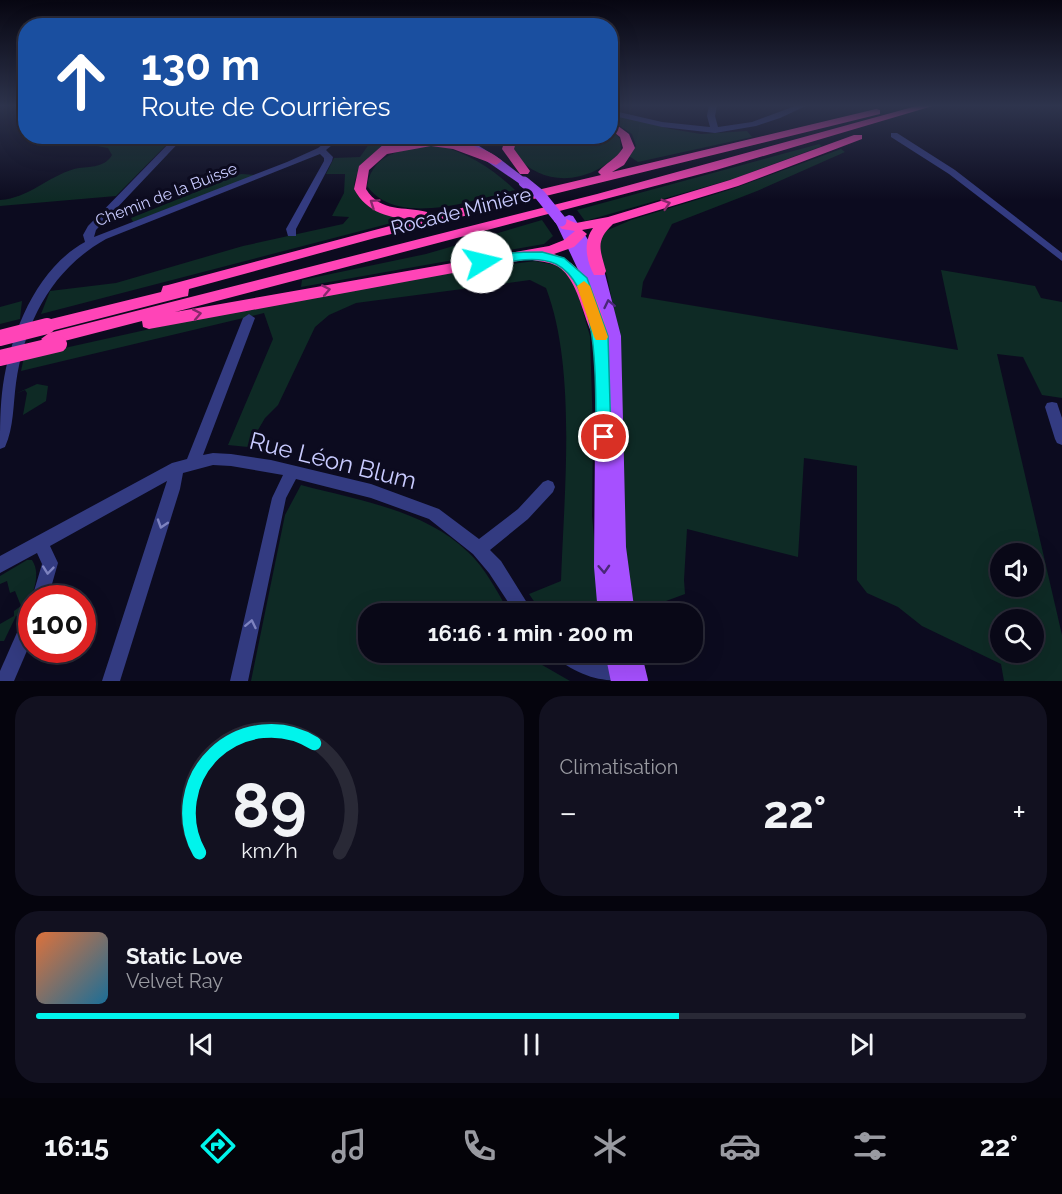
<!DOCTYPE html>
<html lang="fr">
<head>
<meta charset="utf-8">
<style>
  :root { --surface:#090817; --page:#121120; --text:#f1f3f6; --muted:#999aa1; --line:#292936; --accent:#00f4ec }
  body { margin:0; font-family:Raleway,sans-serif; background:var(--page); color:var(--text); height:100vh; display:flex; flex-direction:column; font-size:22px; white-space:nowrap }
  * { box-sizing:border-box; margin:0 }
  p { font-size:20px; color:var(--muted) }
  .icon { flex:none; width:33px; height:33px; fill:none; stroke:currentColor; stroke-width:2; stroke-linecap:round; stroke-linejoin:round }
  .map { position:relative; height:681px; overflow:hidden }
  .panel { display:flex; flex-direction:column; gap:15px; padding:15px; background:#05040d; flex:1 }
  .panel>* { flex:none }
  .banner { position:absolute; left:18px; top:18px; width:600px; height:126px; border-radius:24px; box-shadow:0 6px 24px #0002,0 0 0 2px var(--line); background:#1a4fa0; color:#fff; overflow:hidden }
  .tools { position:absolute; left:990px; top:543px; display:grid; gap:12px }
  .tools a { display:grid; place-items:center; width:54px; height:54px; border-radius:50%; background:var(--surface); box-shadow:0 6px 24px #0002,0 0 0 2px var(--line); font-size:30px }
  .speed { position:absolute; left:18px; top:585px; display:flex; gap:12px; font-size:30px; font-weight:700; text-align:center }
  .speed>* { display:grid; place-content:center; width:78px; height:78px; border-radius:50%; background:var(--surface); box-shadow:0 6px 24px #0002,0 0 0 2px var(--line); line-height:1 }
  .speed .limit { border:9px solid #d22; background:#fff; color:#111 }
  .pin { position:absolute; display:grid; place-items:center; width:51px; height:51px; color:#fff; margin:-26px; border:3px solid #fff; border-radius:50%; box-shadow:0 2px 6px #0007 }
  .me { position:absolute; width:66px; margin:-33px; rotate:81deg; stroke-linejoin:round; filter:drop-shadow(0 0 4px #0008) }
  .turn { display:flex; align-items:center; gap:21px; height:126px; padding:0 24px; font-size:27px }
  .turn .icon { width:78px; height:78px; stroke-width:2.5 }
  .turn b { display:block; font-size:42px; line-height:51px }
  .big { font-size:45px; font-weight:700; line-height:1.1 }
  .panel .tile { flex:1; display:flex; flex-direction:column; justify-content:center; gap:9px; min-width:0; padding:0 21px; border-radius:24px; background:var(--page) }
  .panel .dial { align-items:center; gap:0 }
  .dial svg { height:156px; overflow:visible; fill:none; stroke:var(--line); stroke-width:7; stroke-linecap:round; text-anchor:middle }
  .dial text { fill:var(--text); stroke:none }
  .song { display:flex; align-items:center; gap:18px }
  .cover { width:72px; height:72px; border-radius:9px; background:linear-gradient(135deg,hsl(20 70% 55%),hsl(200 70% 35%)) }
  .played { height:6px; border-radius:3px; background:linear-gradient(90deg,var(--accent) 65%,var(--line) 65%) }
  .keys { display:flex; justify-content:space-around; direction:ltr }
  .heat { display:flex; justify-content:space-between; align-items:center; font-size:33px; direction:ltr }
  .panel .tiles { flex:1; display:grid; gap:15px; grid-template-columns:1fr 1fr }
  .tile:last-child { grid-column:span 2 }
  .trip { position:absolute; left:358px; top:603px; width:345px; height:60px; border-radius:24px; background:var(--surface); box-shadow:0 6px 24px #0002,0 0 0 2px var(--line); font-weight:700; line-height:60px; text-align:center }
  .menu { display:flex; height:96px; justify-content:space-around; align-items:center; background:#040309; color:var(--muted) }
  .menu .icon { width:42px; height:42px }
  .menu .active { color:var(--accent) }
  .menu b { font-size:27px; color:var(--text) }
  .map>svg:first-child { display:block }
  .green { fill:#0e2a25; fill-rule:evenodd }
  .lines { fill:none; stroke-linecap:round; stroke-linejoin:round }
  .minor { fill:#333b81; fill-rule:evenodd }
  .major { fill:#a650ff; fill-rule:evenodd }
  .highway { fill:#ff44b7; fill-rule:evenodd }
  .major-bridge-far1 { stroke:#a650ff; stroke-width:11 }
  .major-bridge { stroke:#a650ff; stroke-width:20 }
  .highway-bridge { stroke:#ff44b7; stroke-width:16 }
  .oneway { stroke:#86286b }
  .oneway2 { stroke:#4a2779 }
  .oneway3 { stroke:#7e83c0 }
  .route { fill:#00f4ec; stroke:#009f99; stroke-width:1.5 }
  .slow { fill:#f59e0b }
  .labels { text-anchor:middle; stroke-width:6; stroke-linejoin:round; paint-order:stroke }
  .far-street-label { font-size:16px; fill:#c9cbff; stroke:#0c0b1f }
  .street-label { font-size:20px; fill:#c9cbff; stroke:#0c0b1f }
  .near-street-label { font-size:24px; fill:#c9cbff; stroke:#0c0b1f }
</style>
</head>
<body>
<div class="map">
<svg width="1062" height="681" viewBox="0 0 1062 681">
  <rect width="100%" height="100%" fill="#0c0b1f"/>
  <g class="green">
    <path d="M 610,113 L 671,129 L 701,134 L 747,131 L 752,137 L 638,162 L 629,156 L 636,146 L 632,134 L 611,120 Z"/>
    <path d="M 611,129 L 620,139 L 621,151 C 592,183 545,190 514,154 L 514,136 L 610,136 Z"/>
    <path d="M 100,137 L 174,137 L 116,196 L 0,206 L 0,200 C 29,198 47,177 74,169 C 87,166 104,169 112,155 L 108,148 L 97,146 Z"/>
    <path d="M 374,137 L 396,137 C 346,175 333,197 403,220 L 41,314 L 50,291 L 116,283 L 243,246 L 343,224 L 349,217 L 332,216 L 344,193 L 345,174 L 326,174 L 334,158 L 360,157 Z"/>
    <path d="M 819,144 L 822,146 L 733,179 L 585,221 L 577,210 Z"/>
    <path d="M 438,145 C 469,154 492,168 515,190 C 474,200 397,228 367,186 C 373,150 408,149 438,145 Z"/>
    <path d="M 841,149 L 845,152 L 757,191 L 672,224 L 643,282 L 641,297 L 958,350 L 941,270 L 1035,286 L 1041,298 L 1062,302 L 1062,398 L 1042,395 L 1023,357 L 997,354 L 1062,635 L 1062,681 L 1004,681 L 1001,664 L 922,626 L 898,607 L 867,593 L 857,580 L 857,466 L 804,458 L 798,557 L 687,529 L 684,580 L 685,594 L 666,601 L 662,613 L 633,613 L 624,557 L 618,330 L 607,276 L 596,245 L 601,233 L 631,220 L 732,189 ZM 1000,554 L 1034,554 L 1034,586 L 1000,586 ZM 1000,620 L 1034,620 L 1034,652 L 1000,652 Z"/>
    <path d="M 241,174 L 256,175 L 133,222 L 131,218 Z"/>
    <path d="M 542,220 L 553,236 L 544,244 L 301,287 L 302,280 L 426,254 Z"/>
    <path d="M 535,261 L 560,266 L 574,281 L 590,336 L 593,432 L 592,516 L 601,613 L 542,613 L 529,594 L 561,581 C 564,493 577,369 546,288 L 530,280 L 356,303 L 329,315 L 315,327 L 278,405 L 265,418 L 248,447 L 228,445 L 273,339 L 264,313 L 21,371 L 24,357 L 222,313 L 440,273 Z"/>
    <path d="M 22,301 L 20,319 L 0,324 L 0,307 Z"/>
    <path d="M 37,384 L 48,386 L 46,401 L 23,415 L 27,393 L 25,390 L 15,394 Z"/>
    <path d="M 301,485 C 357,500 425,510 468,552 C 485,568 498,592 509,613 L 369,614 L 369,652 L 531,653 L 537,662 L 570,681 L 251,681 L 285,515 Z"/>
    <path d="M 27,560 L 32,560 C 43,577 30,599 23,615 L 16,616 L 4,641 L 0,641 L 0,624 L 14,616 L 14,611 L 21,606 L 15,591 L 10,593 L 7,581 L 0,584 L 0,576 Z"/>
  </g>
  <g class="lines">
    <g class="minor">
      <path d="M 709,105 L 717,105 L 715,116 L 718,127 L 752,122 L 798,105 L 808,105 L 780,118 L 756,126 L 715,133 L 662,127 L 610,115 L 610,110 L 662,122 L 710,127 L 707,116 Z"/>
      <path d="M 891,133 L 897,133 L 955,170 L 1062,253 L 1062,261 L 949,174 L 891,137 Z"/>
      <path d="M 176,136 L 185,136 L 96,230 L 94,237 L 287,162 L 318,148 L 333,136 L 343,136 L 326,150 L 333,157 L 332,161 L 296,229 L 296,236 L 288,236 L 286,229 L 324,161 L 324,158 L 320,154 L 106,239 C 51,270 25,322 16,383 C 13,405 14,427 5,447 L 0,449 C 0,428 0,406 3,385 C 11,333 36,269 85,242 L 83,235 L 88,226 Z"/>
      <path d="M 249,314 L 255,318 L 203,455 L 213,453 L 231,454 L 271,460 L 371,484 L 439,509 L 479,539 L 518,509 L 543,482 L 548,480 L 553,482 L 555,487 L 553,492 L 528,519 L 490,550 L 501,561 L 534,614 L 516,614 L 489,573 L 473,554 L 429,519 L 371,498 L 296,479 L 286,498 L 248,681 L 230,681 L 272,498 L 283,475 L 231,466 L 213,465 L 183,473 L 180,489 L 120,681 L 102,681 L 167,481 L 50,546 L 58,563 L 48,598 L 32,598 L 42,564 L 37,553 L 0,573 L 0,556 L 172,463 L 187,459 L 243,318 Z"/>
      <path d="M 1052,402 L 1057,403 L 1062,418 L 1062,445 L 1057,443 L 1055,439 L 1045,407 L 1047,403 Z"/>
      <path d="M 32,610 L 32,639 L 14,681 L 0,681 L 0,671 L 26,612 Z"/>
      <path d="M 552,652 L 578,652 L 589,659 L 632,672 L 635,678 L 634,681 C 606,681 590,680 566,665 C 560,661 555,659 552,652 Z"/>
    </g>
    <g class="major">
      <path d="M 450,136 L 463,136 L 500,159 L 530,182 L 524,185 L 520,184 Z"/>
      <path d="M 569,215 L 573,216 L 592,246 L 605,274 L 621,336 L 626,547 L 635,614 L 598,614 L 594,567 L 595,440 L 598,435 L 606,433 L 606,389 L 598,388 L 596,383 L 594,336 L 582,278 L 555,221 Z"/>
    </g>
    <g class="highway">
      <path d="M 920,105 L 936,105 L 716,170 L 175,312 L 549,246 L 564,240 L 575,231 L 562,229 L 554,221 L 556,218 L 561,217 L 576,223 L 608,217 L 730,180 L 854,135 L 862,135 L 862,139 L 738,186 L 613,224 C 595,241 600,249 606,271 L 604,275 L 594,275 C 586,260 583,242 593,228 L 582,230 L 587,234 L 574,247 L 554,254 C 590,267 598,303 609,336 L 601,342 C 584,337 583,281 557,266 C 548,261 539,262 529,259 L 149,329 L 143,327 L 142,321 L 49,345 L 41,339 L 49,333 L 597,194 Z"/>
      <path d="M 876,109 L 880,110 L 880,114 L 375,238 L 189,289 L 188,296 L 183,297 L 47,332 L 39,326 L 47,320 L 161,292 L 163,286 L 168,285 L 416,219 C 390,219 367,213 354,189 L 359,166 L 393,136 L 405,136 L 398,144 C 426,136 481,140 502,161 L 496,165 L 453,149 L 431,146 L 387,154 L 369,170 L 366,189 C 381,213 404,206 427,212 L 428,216 L 601,175 L 598,172 C 606,163 616,159 623,148 L 620,137 L 610,129 L 610,120 L 629,134 L 635,148 L 624,165 L 612,172 Z"/>
      <path d="M 453,136 L 500,136 L 474,145 L 454,140 Z"/>
      <path d="M 506,136 L 518,136 L 514,149 L 530,171 L 528,174 L 520,174 L 502,149 Z"/>
    </g>
    <path class="major-bridge-far1" d="M 524,182 L 540,195 L 561,221"/>
    <g class="major-bridge">
      <path d="M 615,652 L 621,681"/>
      <path d="M 631,652 L 638,681"/>
    </g>
    <g class="highway-bridge">
      <path d="M 0,338 L 47,326"/>
      <path d="M 0,358 L 59,344"/>
    </g>
  </g>
  <defs><path id="oneway-chevron" d="M-2-3.5L2.5 0L-2 3.5" fill="none" stroke-width="1.6" stroke-linecap="round" stroke-linejoin="round" transform="scale(1.5)"/></defs>
  <g class="oneway">
    <use href="#oneway-chevron" transform="translate(374 203) rotate(-146)"/>
    <use href="#oneway-chevron" transform="translate(666 204) rotate(-17)"/>
    <use href="#oneway-chevron" transform="translate(326 290) rotate(-11)"/>
    <use href="#oneway-chevron" transform="translate(197 314) rotate(-11)"/>
  </g>
  <g class="oneway2">
    <use href="#oneway-chevron" transform="translate(609 304) rotate(-102)"/>
    <use href="#oneway-chevron" transform="translate(604 569) rotate(87)"/>
  </g>
  <g class="oneway3">
    <use href="#oneway-chevron" transform="translate(162 524) rotate(108)"/>
    <use href="#oneway-chevron" transform="translate(48 570) rotate(96)"/>
    <use href="#oneway-chevron" transform="translate(251 624) rotate(-78)"/>
  </g>
  <linearGradient id="sky" x2="0" y2="1"><stop stop-color="#070611"/><stop offset="0.53" stop-color="#2e344d"/><stop offset="1" stop-color="#2e344d" stop-opacity="0"/></linearGradient>
  <rect width="1062" height="200" fill="url(#sky)"/>
  <path class="route" d="M 542,252 L 564,258 L 587,278 L 608,336 L 611,437 L 609,442 L 598,442 L 596,437 C 595,393 602,288 556,264 C 534,254 504,263 482,267 L 476,262 C 486,252 527,252 542,252 Z"/>
  <path class="slow" d="M 584,281 L 590,286 L 608,337 L 606,340 L 596,340 L 594,337 L 577,286 Z"/>
  <g class="labels">
    <g class="far-street-label">
      <text transform="translate(166 194) rotate(-21)" y="6">Chemin de la Buisse</text>
    </g>
    <g class="street-label">
      <text transform="translate(461 211) rotate(-14)" y="7">Rocade Minière</text>
    </g>
    <g class="near-street-label">
      <text transform="translate(333 461) rotate(14)" y="8">Rue Léon Blum</text>
    </g>
  </g>
</svg>
<div class="tools">
<a><svg class="icon" aria-label="sound" viewBox="0 0 24 24"><path d="M4 9h4l5-4v14l-5-4H4zM17 9q2 3 0 6"/></svg></a>
<a><svg class="icon" aria-label="search" viewBox="0 0 24 24"><circle cx="10" cy="10" r="6"/><path d="M15 15l6 6"/></svg></a>
</div>
<div class="speed"><div class="limit">100</div></div>
<div class="pin" style="left:604px;top:437px;background:#d93025"><svg class="icon" aria-label="arrive" viewBox="0 0 24 24"><path d="M6 21V4h12l-3 4 3 4H6"/></svg></div>
<svg class="me" style="left:482px;top:262px" viewBox="-20 -20 40 40"><circle r="19" fill="#fff"/><path d="M0-13L10 11 0 6-10 11z" fill="#00f4ec"/></svg>
<div class="trip">16:16 · 1 min · 200 m</div>
<div class="banner">
<div class="turn"><svg class="icon" aria-label="ahead" viewBox="0 0 24 24"><path d="M12 20V5M6 11l6-6 6 6"/></svg><div><b>130 m</b>Route de Courrières</div></div>
</div>
</div>
<section class="panel">
<div class="tiles">
<div class="tile dial"><svg viewBox="0 0 100 80">
<path d="M14 69A42 42 0 1 1 86 69"/>
<path d="M14 69A42 42 0 0 1 73 13" stroke="#00f4ec"/>
<text x="50" y="56" font-size="32" font-weight="700">89</text>
<text x="50" y="72" font-size="11">km/h</text>
</svg></div>
<div class="tile"><p>Climatisation</p>
<div class="heat"><a>−</a><b class="big">22°</b><a>+</a></div>
</div>
<div class="tile">
<div class="song"><i class="cover"></i><div><b>Static Love</b><p>Velvet Ray</p></div></div>
<div class="played"></div>
<div class="keys"><svg class="icon" aria-label="previous" viewBox="0 0 24 24"><path d="M18 5L8 12l10 7zM5 5v14"/></svg><svg class="icon" aria-label="pause" viewBox="0 0 24 24"><path d="M8 5v14M16 5v14"/></svg><svg class="icon" aria-label="next" viewBox="0 0 24 24"><path d="M6 5l10 7-10 7zM19 5v14"/></svg></div>
</div>
</div>
</section>
<nav class="menu">
<b>16:15</b>
<svg class="icon active" aria-label="directions" viewBox="0 0 24 24"><path d="M12 3l9 9-9 9-9-9zM9 14v-3h6M13 9l2 2-2 2"/></svg>
<svg class="icon" aria-label="music" viewBox="0 0 24 24"><path d="M9 18V5l10-2v13"/><circle cx="6" cy="18" r="3"/><circle cx="16" cy="16" r="3"/></svg>
<svg class="icon" aria-label="phone" viewBox="0 0 24 24"><path d="M5 4h4l2 5-3 2q2 4 5 5l2-3 5 2v4C11 20 4 13 5 4z"/></svg>
<svg class="icon" aria-label="climate" viewBox="0 0 24 24"><path d="M12 3v18M4 7l16 10M4 17L20 7"/></svg>
<svg class="icon" aria-label="car" viewBox="0 0 24 24"><path d="M5 17H2v-5l4-1 3-4h7l3 4 3 1v5h-3M9 17h6M6 11h13"/><circle cx="7" cy="17" r="2"/><circle cx="17" cy="17" r="2"/></svg>
<svg class="icon" aria-label="filters" viewBox="0 0 24 24"><path d="M4 7h16M4 17h16"/><circle cx="9" cy="7" r="2"/><circle cx="15" cy="17" r="2"/></svg>
<b>22°</b>
</nav>
</body>
</html>
